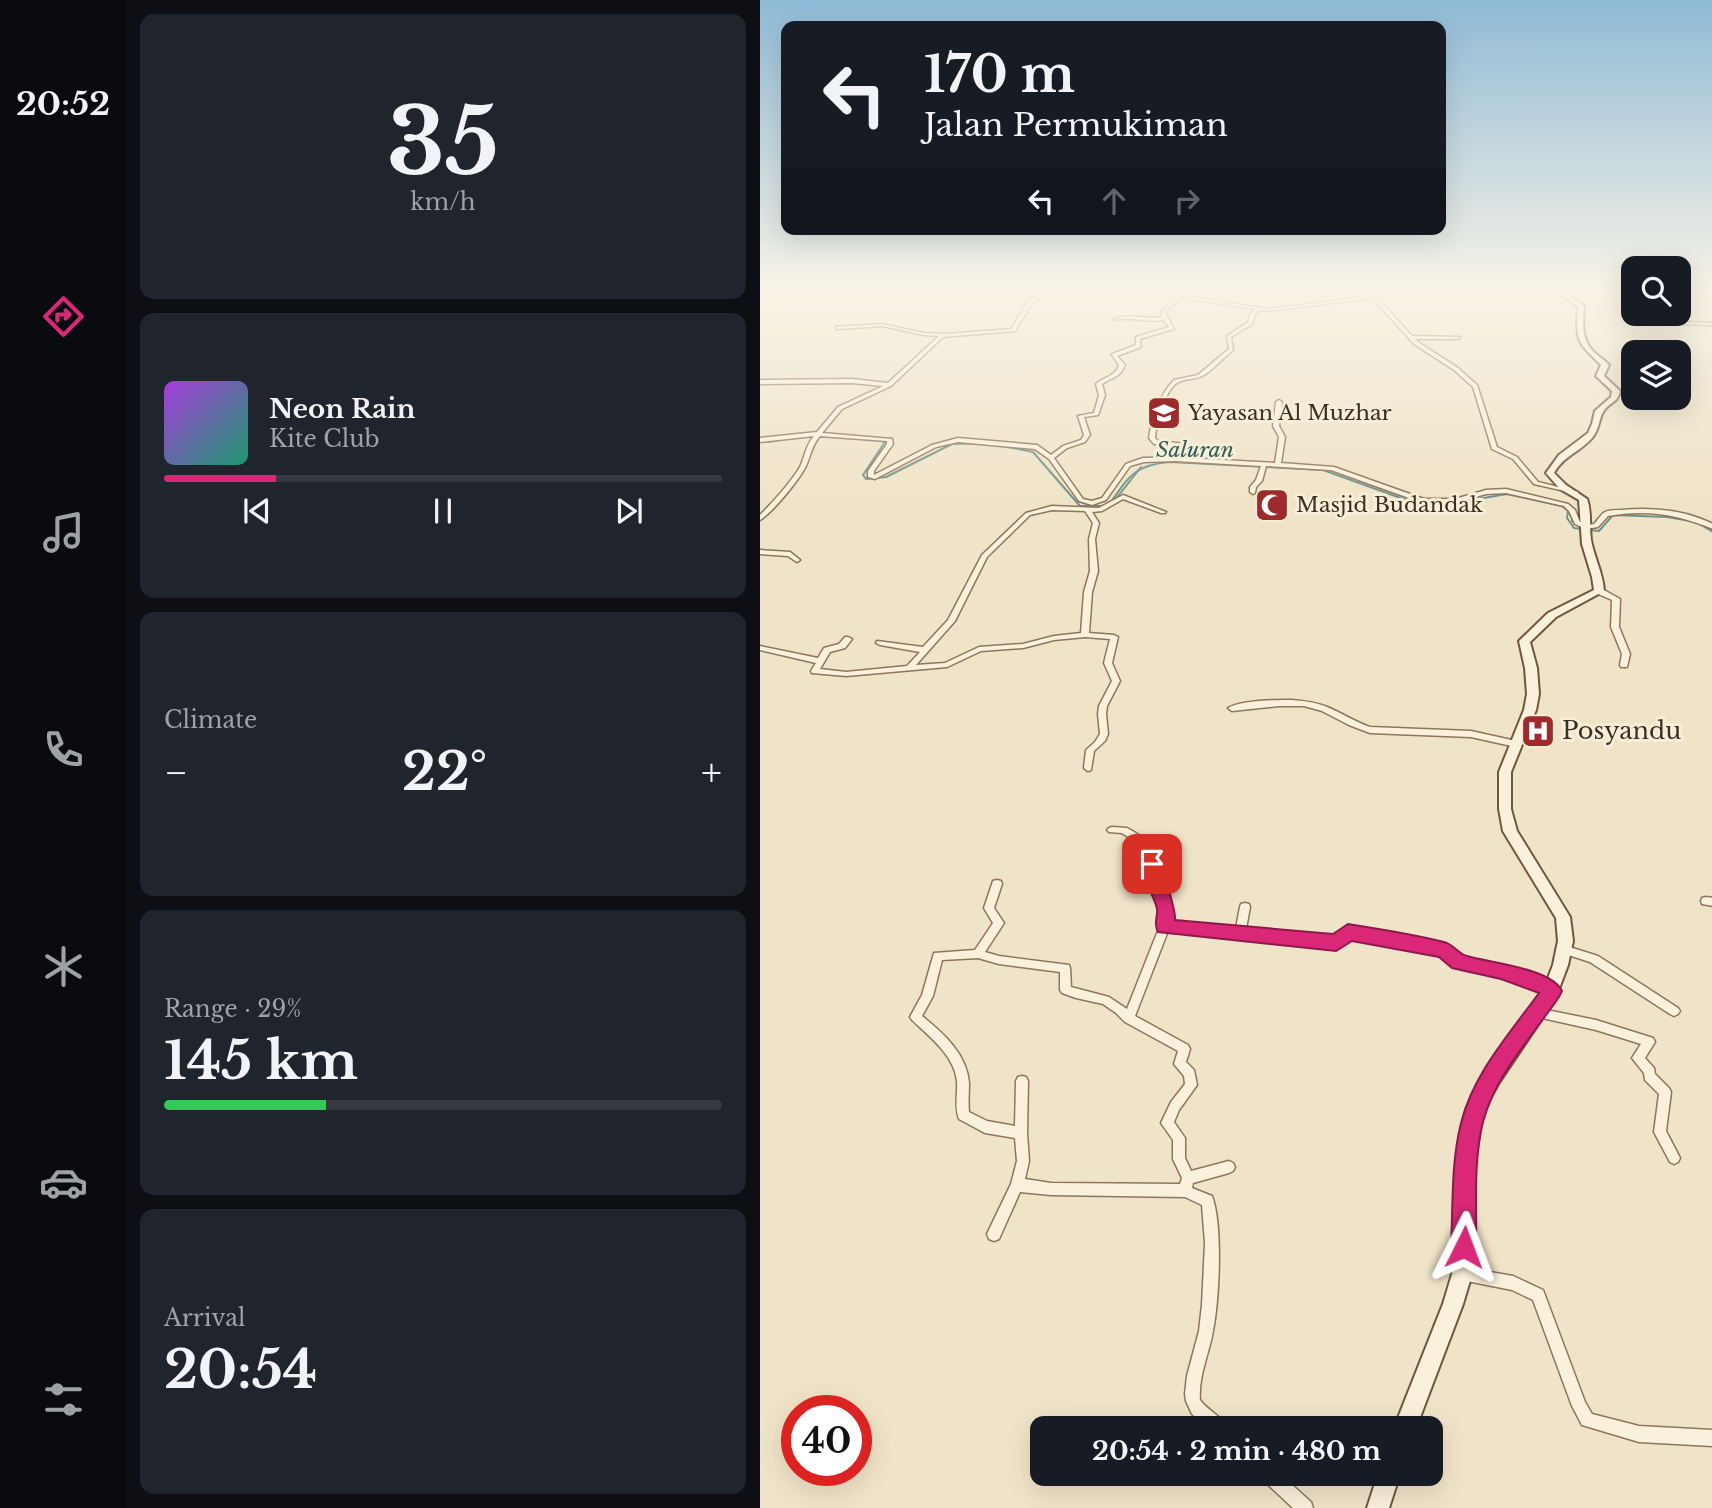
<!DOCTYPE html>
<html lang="en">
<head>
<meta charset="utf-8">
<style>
  :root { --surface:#171b24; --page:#20242c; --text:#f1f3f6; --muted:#9ea1a6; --line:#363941; --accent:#db2777 }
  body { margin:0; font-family:"Libre Baskerville",serif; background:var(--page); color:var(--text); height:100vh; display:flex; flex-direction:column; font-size:26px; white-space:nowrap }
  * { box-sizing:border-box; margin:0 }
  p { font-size:23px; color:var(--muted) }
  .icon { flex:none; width:38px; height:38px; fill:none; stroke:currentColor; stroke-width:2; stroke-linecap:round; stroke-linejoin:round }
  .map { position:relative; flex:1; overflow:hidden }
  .drawer { display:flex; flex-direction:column; gap:14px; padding:14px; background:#0d0f14; width:634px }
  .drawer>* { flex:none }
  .top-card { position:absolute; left:21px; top:21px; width:665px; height:214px; border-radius:14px; box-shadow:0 7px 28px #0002; background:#171b24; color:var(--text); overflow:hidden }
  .controls { position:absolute; left:861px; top:256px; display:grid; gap:14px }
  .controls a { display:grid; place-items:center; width:70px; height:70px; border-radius:14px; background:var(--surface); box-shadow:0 7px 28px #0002; font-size:35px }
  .speed { position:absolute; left:21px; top:1395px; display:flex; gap:14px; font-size:35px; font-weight:700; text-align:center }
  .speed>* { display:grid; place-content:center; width:91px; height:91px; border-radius:50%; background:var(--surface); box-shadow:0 7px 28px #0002; line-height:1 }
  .speed .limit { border:10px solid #d22; background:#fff; color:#111 }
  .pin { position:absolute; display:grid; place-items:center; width:60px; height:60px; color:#fff; margin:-30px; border-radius:14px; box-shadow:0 4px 10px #0006 }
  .me { position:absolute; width:77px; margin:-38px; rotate:3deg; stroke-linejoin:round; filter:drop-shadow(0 0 5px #0008) }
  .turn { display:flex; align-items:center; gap:24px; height:147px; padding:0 28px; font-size:32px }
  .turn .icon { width:91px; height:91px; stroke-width:2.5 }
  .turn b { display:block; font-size:49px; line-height:60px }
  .lanes { display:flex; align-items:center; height:66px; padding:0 28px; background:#0003; justify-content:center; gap:35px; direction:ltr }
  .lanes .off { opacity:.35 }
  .big { font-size:52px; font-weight:800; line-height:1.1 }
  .drawer .tile { flex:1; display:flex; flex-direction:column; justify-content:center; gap:10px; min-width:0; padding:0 24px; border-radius:14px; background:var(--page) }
  .drawer .dial { align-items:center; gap:0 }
  .dial b { font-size:91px; line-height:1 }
  .song { display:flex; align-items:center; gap:21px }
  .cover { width:84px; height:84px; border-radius:10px; background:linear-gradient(135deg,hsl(280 70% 55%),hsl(160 70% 35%)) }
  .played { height:7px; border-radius:4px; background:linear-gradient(90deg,var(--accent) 20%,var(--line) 20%) }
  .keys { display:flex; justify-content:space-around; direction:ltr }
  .heat { display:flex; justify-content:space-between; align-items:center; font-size:38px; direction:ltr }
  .charge { height:10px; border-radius:5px; background:linear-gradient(90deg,#34c759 29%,var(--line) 0) }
  .trip { position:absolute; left:270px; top:1416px; width:413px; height:70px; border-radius:14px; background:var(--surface); box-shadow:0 7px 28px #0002; font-weight:800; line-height:70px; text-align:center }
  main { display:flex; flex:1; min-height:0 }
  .tabs { display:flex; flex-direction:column; width:126px; justify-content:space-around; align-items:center; background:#090b0e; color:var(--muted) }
  .tabs .icon { width:49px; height:49px }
  .tabs .active { color:var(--accent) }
  .tabs b { font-size:32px; color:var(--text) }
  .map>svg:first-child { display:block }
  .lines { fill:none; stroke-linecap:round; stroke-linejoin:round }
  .stream { stroke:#6f938a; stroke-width:2 }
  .street-casing { stroke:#8d765c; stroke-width:3 }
  .secondary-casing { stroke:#6f573f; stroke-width:4 }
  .street { fill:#faf1dc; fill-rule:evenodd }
  .secondary { fill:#faf1dc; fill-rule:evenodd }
  .route { fill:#db2777; stroke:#8e194d; stroke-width:2 }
  .labels { text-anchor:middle; stroke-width:6; stroke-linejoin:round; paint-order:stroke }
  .far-poi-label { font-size:21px; fill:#3d2e20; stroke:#f7eed8; text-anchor:start }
  .far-water-label { font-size:21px; font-style:italic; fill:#2f5d5a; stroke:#f7eed8 }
  .poi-label { font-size:24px; fill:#3d2e20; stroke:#f7eed8; text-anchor:start }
</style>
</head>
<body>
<main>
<nav class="tabs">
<b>20:52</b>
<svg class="icon active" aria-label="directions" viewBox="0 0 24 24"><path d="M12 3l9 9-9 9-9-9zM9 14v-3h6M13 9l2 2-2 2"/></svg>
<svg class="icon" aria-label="music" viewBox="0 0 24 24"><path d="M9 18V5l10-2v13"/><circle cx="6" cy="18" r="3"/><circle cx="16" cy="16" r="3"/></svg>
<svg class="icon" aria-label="phone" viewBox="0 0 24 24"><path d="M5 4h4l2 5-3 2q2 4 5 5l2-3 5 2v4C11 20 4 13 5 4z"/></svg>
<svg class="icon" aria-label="climate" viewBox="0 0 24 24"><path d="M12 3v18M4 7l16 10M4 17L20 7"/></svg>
<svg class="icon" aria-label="car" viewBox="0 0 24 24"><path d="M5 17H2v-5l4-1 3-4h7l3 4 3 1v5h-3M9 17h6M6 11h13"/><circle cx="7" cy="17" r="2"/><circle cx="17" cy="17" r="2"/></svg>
<svg class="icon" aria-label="filters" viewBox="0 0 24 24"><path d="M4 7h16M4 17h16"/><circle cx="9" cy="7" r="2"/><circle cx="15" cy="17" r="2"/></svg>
</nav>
<section class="drawer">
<div class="tile dial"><b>35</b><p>km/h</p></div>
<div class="tile">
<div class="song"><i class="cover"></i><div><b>Neon Rain</b><p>Kite Club</p></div></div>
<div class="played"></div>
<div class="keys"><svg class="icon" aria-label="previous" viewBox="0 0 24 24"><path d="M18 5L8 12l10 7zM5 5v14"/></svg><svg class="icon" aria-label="pause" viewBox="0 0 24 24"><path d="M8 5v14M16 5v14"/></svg><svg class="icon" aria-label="next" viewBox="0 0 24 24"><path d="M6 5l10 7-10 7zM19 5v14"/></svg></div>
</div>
<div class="tile"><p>Climate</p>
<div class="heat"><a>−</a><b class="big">22°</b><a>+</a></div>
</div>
<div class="tile"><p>Range · 29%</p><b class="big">145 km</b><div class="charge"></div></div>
<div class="tile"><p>Arrival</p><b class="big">20:54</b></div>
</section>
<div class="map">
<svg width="953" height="1508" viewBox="0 0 953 1508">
  <rect width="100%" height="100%" fill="#f0e4c8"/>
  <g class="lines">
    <g class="stream">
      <path d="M 0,297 L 39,288"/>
      <path d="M 46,437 L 78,437"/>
      <path d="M 115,439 L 125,442 L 103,475 L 106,479 L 126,477 L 192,444 L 228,443 L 273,452 L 320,506 L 342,506"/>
      <path d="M 0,442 L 8,441"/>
      <path d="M 8,442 L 32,438"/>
      <path d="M 618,486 L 654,500"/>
      <path d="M 311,490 L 319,501 L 332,506"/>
      <path d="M 355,500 L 381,467"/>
      <path d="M 351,502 C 370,475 375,465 410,462 L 563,470 L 649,501 L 683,505 L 747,494 L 802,506 L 808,511 L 807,518 L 814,528 L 839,531 L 853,515 L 907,517 L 931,521"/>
      <path d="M 812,515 L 812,521 L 821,527"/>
      <path d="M 938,523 L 953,532"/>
    </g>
    <g class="street-casing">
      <g id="street">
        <path d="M 334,288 L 376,288 L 374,289 L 285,292 L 271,305 L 255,331 L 183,337 L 131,386 L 82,409 L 62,433 L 132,439 L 133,444 L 114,471 L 114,475 L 172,445 L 198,438 L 277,445 L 291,455 L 303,446 L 321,440 L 324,435 L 318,416 L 334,413 L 339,395 L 336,384 C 344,377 356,376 359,365 L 352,355 L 352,354 L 376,345 L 376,337 L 409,327 L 404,320 C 393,322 383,320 372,319 C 366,318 359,320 354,319 C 369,313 386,320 402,317 L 401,312 L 416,297 L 391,293 L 391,288 L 395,288 L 395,291 L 397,292 L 508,309 L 614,296 L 611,288 L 615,288 L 618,296 L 735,288 L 758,288 L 756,289 L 620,298 L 621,302 L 652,336 L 700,337 L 700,338 L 698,339 L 655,339 L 658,342 L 698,368 L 717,385 L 737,447 L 757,457 L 778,482 L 818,492 L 818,494 L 774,484 L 753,459 L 732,449 L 713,387 L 694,370 L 654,344 L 617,303 L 615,298 L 508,311 L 500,310 L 495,314 L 492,324 L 471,337 L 473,350 C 463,358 454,369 444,375 C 436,380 425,378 417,383 C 405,390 396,424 395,438 L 398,441 L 427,444 L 424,458 L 515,463 L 519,437 L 513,426 L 516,402 L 519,400 L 522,402 L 519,426 L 525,437 L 521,463 L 574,467 L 664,499 L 695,499 L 726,490 L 746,489 L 808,504 L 815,510 L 820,522 L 827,525 L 834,524 C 837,521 841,514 845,512 C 849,510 857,510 861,510 C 892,507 925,510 953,524 L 953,529 C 917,514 886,509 848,516 L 838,527 L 826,529 L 815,524 L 809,511 L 804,506 L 746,493 L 726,494 L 695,503 L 663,503 L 571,470 L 506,466 L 502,481 L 496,487 L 495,493 L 493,494 L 490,492 L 490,487 L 496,480 L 501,466 L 415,461 L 384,462 L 370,466 L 346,500 L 332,505 L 319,501 L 289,459 L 275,449 L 198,442 L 176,447 L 115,479 L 108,477 L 108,471 L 127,444 L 127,441 L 60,436 C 52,445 51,455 46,466 C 39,480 13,512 0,520 L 0,515 C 13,502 31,482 40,467 C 45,456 46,445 54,436 L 0,442 L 0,438 L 57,432 L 78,407 L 123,386 L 92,383 L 0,384 L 0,380 L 92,379 L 128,383 L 179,336 L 164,335 L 122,326 L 78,329 L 76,329 L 76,327 L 122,324 L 164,333 L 186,334 L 251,329 L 267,303 L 282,290 ZM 421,298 L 496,309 L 491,313 L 488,322 L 467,336 L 469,349 L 438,375 L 414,380 C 399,396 392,417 389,438 L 394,444 L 422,447 L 418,457 L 383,458 L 366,464 L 342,498 L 332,501 L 323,499 L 294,458 L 307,448 L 325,442 L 330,435 L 324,417 L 338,415 L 345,395 L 342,384 C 351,378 361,377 365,365 L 357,356 L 381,347 L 380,339 L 414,329 L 405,312 Z"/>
        <path d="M 788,288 L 804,288 L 805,289 L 803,290 Z"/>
        <path d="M 918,322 L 953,323 L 953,325 L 916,324 L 916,323 Z"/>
        <path d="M 363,495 L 406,512 L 405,513 L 401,513 L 363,499 L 342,511 L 332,512 L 339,523 L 335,539 L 338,571 L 332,592 L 329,633 L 354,635 L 358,637 L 352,663 L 360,681 L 347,706 L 346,714 L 348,734 L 345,741 L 334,751 L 331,770 L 328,771 L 324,768 L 326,750 L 335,742 L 340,734 L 338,714 L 339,706 L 352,681 L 344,663 L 350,639 L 325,637 L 294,640 L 263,648 L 221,651 L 187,667 L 86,676 L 52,673 L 51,671 L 56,663 L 0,650 L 0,646 L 58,658 L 64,648 L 79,644 L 85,637 L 88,637 L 92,639 L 85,648 L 70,652 L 60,669 L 86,672 L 147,666 L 160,652 L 120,645 L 116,643 L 117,641 L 163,647 L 188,620 L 222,555 L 266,513 L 292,506 L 339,508 ZM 292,510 L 325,511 L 333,523 L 329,539 L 330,571 L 324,592 L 321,633 L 294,636 L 263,644 L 219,647 L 185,663 L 156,665 L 195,621 L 227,557 L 270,515 Z"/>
        <path d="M 0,550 L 30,552 L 40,560 L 37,562 L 28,556 L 0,554 Z"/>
        <path d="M 836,589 L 842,589 L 860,599 L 859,627 L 870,654 L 867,667 L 861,667 L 860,665 L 862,654 L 851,627 L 852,600 L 836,593 Z"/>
        <path d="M 532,700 C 544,701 555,702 567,707 C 582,713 595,722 610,727 L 711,731 L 756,741 L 760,744 L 756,747 L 711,737 L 610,733 L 589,725 L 562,711 L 544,706 L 519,706 L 472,711 L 468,708 C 482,700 514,700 532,700 Z"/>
        <path d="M 352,827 L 367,828 L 386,839 L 411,910 L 411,922 L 476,928 L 480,907 L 481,904 L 485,903 L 489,904 L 490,907 L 486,929 L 575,938 L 584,929 L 588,928 L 685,946 L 689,947 L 702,959 L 741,966 L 796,988 L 798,991 L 796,994 L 792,996 L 740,975 L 699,968 L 695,966 L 682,954 L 590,937 L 581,946 L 577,947 L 408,931 L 375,1016 L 428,1045 L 430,1049 L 426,1062 L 434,1070 L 437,1085 L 419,1110 L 414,1122 L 425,1138 L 425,1158 L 431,1171 L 469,1161 L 473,1163 L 475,1167 L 473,1171 L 469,1173 L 433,1183 L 432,1188 L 452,1196 C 463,1225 459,1300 453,1331 C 449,1354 438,1377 440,1400 C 448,1411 463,1417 468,1428 L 447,1428 L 432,1414 L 426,1401 L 425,1394 L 427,1376 L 439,1331 L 442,1305 L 445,1243 L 442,1205 L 425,1197 L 291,1195 L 260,1192 L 239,1239 L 234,1241 L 229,1239 L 227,1234 L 251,1184 L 257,1161 L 255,1138 L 225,1133 L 199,1119 C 194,1106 198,1094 197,1081 C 194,1055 170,1037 152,1020 L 150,1017 L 162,995 L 174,953 L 215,950 L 233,923 L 224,908 L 233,881 L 237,880 L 241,881 L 242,884 L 234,908 L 244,923 L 225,952 L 239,956 L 309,965 L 310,968 L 311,987 L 349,997 L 367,1009 L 401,923 L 401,910 L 379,844 L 362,833 L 349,832 L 347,830 L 349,828 ZM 218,958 L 239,964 L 300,972 L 300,990 L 302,993 L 316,998 L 343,1004 L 356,1013 L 365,1022 L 418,1051 L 414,1064 L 424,1076 L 425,1084 L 411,1102 L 401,1123 L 413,1140 L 413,1159 L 422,1178 L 420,1184 L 291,1183 L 265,1179 L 269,1161 L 267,1133 L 268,1081 L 266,1077 L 262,1076 L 258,1077 L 256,1081 L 255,1126 L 227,1121 L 209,1112 C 208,1102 209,1093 209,1083 C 207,1054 183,1033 162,1016 L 173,996 L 182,960 Z"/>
        <path d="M 946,897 L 953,898 L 953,906 L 942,904 L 941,901 L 942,898 Z"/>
        <path d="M 803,945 L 838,956 L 918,1008 L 920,1011 L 918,1014 L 914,1016 L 910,1014 L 830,962 L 799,952 L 798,949 L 799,946 Z"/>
        <path d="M 777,1008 L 836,1020 L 893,1038 L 895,1042 L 885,1058 L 894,1068 L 895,1074 L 909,1088 L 911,1092 L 906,1131 L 920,1158 L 918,1162 L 914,1164 L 910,1162 L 894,1132 L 899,1094 L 885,1080 L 884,1073 L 872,1058 L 881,1044 L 836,1030 L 773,1016 L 771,1013 L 773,1010 Z"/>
        <path d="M 702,1267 L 753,1276 L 783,1290 L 825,1402 L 832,1414 L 879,1426 L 953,1430 L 953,1446 L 879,1442 L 822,1425 L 812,1406 L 773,1300 L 752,1290 L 697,1279 L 695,1274 L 697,1269 Z"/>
        <path d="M 501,1474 L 520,1474 L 551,1502 L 553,1508 L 533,1508 L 503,1480 Z"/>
      </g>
    </g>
    <g class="secondary-casing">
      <g id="secondary">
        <path d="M 800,288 L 806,288 L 808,294 L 824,306 C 823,321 821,338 832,350 C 837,356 844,359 849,365 L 844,376 L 860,391 C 858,403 848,403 843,412 C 838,421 840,428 832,438 C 820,452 803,456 794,473 L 806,485 L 827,499 C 832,513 829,526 831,540 C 834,557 843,573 844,591 L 796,617 L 770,642 L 777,668 L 779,694 L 776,710 L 751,772 L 751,809 L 757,831 L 810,917 L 813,941 L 808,965 L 797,994 L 783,1017 L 738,1084 L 727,1103 L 721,1121 L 715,1164 L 715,1230 L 712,1274 L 703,1304 L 656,1428 L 634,1428 L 683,1304 L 692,1274 L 696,1230 L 697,1164 L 704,1121 L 714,1094 L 726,1074 L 785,986 L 793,965 L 798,941 L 796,918 L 743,831 L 739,809 L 739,772 L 764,710 L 767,694 L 765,668 L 759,641 L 788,613 L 834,590 L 832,577 L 822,544 L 819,500 L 800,489 L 786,473 L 799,455 L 828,433 L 832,424 L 835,411 L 851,397 L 852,391 L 836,376 L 841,365 C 818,342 815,342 818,307 L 803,296 Z"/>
        <path d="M 618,1474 L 640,1474 L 629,1508 L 607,1508 Z"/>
      </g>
    </g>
    <use href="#street" class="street"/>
    <use href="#secondary" class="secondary"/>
  </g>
  <linearGradient id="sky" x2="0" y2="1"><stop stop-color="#8fbad6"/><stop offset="0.58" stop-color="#f8f3e6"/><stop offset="1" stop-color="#f8f3e6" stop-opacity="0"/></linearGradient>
  <rect width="953" height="499" fill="url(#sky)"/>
  <path class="route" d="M 392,857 L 398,859 C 403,869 416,911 415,920 L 573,934 L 588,924 C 620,929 653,934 684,942 C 694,945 699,954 707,956 C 730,963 791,968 802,991 L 799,997 C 773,1035 735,1076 723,1122 C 713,1161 717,1207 716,1247 L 712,1256 L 704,1259 L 695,1256 L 691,1247 C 693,1207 691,1162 701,1123 C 713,1074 750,1033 779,993 L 741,979 L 692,968 L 679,957 L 592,941 L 576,951 L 398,932 C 393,923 398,918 397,909 C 394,893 378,876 386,859 Z"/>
  <defs>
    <g id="school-square" transform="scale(1.75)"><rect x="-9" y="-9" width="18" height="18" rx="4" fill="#9e2a2b" stroke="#f7eed8"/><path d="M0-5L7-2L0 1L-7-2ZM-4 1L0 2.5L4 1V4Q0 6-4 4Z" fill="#fff"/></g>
    <g id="mosque-square" transform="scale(1.75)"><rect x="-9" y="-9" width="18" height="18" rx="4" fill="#9e2a2b" stroke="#f7eed8"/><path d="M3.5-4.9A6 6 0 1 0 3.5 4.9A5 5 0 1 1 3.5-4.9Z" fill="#fff"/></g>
    <g id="hospital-square" transform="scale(1.75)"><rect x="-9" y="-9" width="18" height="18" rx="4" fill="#9e2a2b" stroke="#f7eed8"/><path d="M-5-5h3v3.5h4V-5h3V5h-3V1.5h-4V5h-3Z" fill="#fff"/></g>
  </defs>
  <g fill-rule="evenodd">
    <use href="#school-square" x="404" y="413"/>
    <use href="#mosque-square" x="512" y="505"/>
    <use href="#hospital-square" x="778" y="731"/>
  </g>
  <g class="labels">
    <g class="far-poi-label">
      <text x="428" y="420">Yayasan Al Muzhar</text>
      <text x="536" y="512">Masjid Budandak</text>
    </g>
    <g class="far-water-label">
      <text x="435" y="457">Saluran</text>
    </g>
    <g class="poi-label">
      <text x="802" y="739">Posyandu</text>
    </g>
  </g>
</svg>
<div class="controls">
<a><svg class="icon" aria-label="search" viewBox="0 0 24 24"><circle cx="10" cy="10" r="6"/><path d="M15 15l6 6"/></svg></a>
<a><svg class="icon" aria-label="layers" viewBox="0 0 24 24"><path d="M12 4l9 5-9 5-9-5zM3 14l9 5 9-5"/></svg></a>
</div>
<div class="speed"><div class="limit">40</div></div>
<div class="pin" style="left:392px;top:864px;background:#d93025"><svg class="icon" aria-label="arrive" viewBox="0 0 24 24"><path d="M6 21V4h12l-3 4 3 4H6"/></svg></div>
<svg class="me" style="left:704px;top:1247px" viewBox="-20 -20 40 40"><path d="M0-17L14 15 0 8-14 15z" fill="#db2777" stroke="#fff" stroke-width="4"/></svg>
<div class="trip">20:54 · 2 min · 480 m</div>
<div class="top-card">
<div class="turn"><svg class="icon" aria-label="left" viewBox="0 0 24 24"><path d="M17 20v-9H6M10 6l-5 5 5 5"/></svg><div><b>170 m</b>Jalan Permukiman</div></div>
<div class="lanes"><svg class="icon" aria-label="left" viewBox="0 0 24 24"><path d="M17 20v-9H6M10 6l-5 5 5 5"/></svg><svg class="icon off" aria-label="ahead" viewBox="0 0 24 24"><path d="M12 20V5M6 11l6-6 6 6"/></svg><svg class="icon off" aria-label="right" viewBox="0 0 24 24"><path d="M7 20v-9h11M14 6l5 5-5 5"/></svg></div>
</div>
</div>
</main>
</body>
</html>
